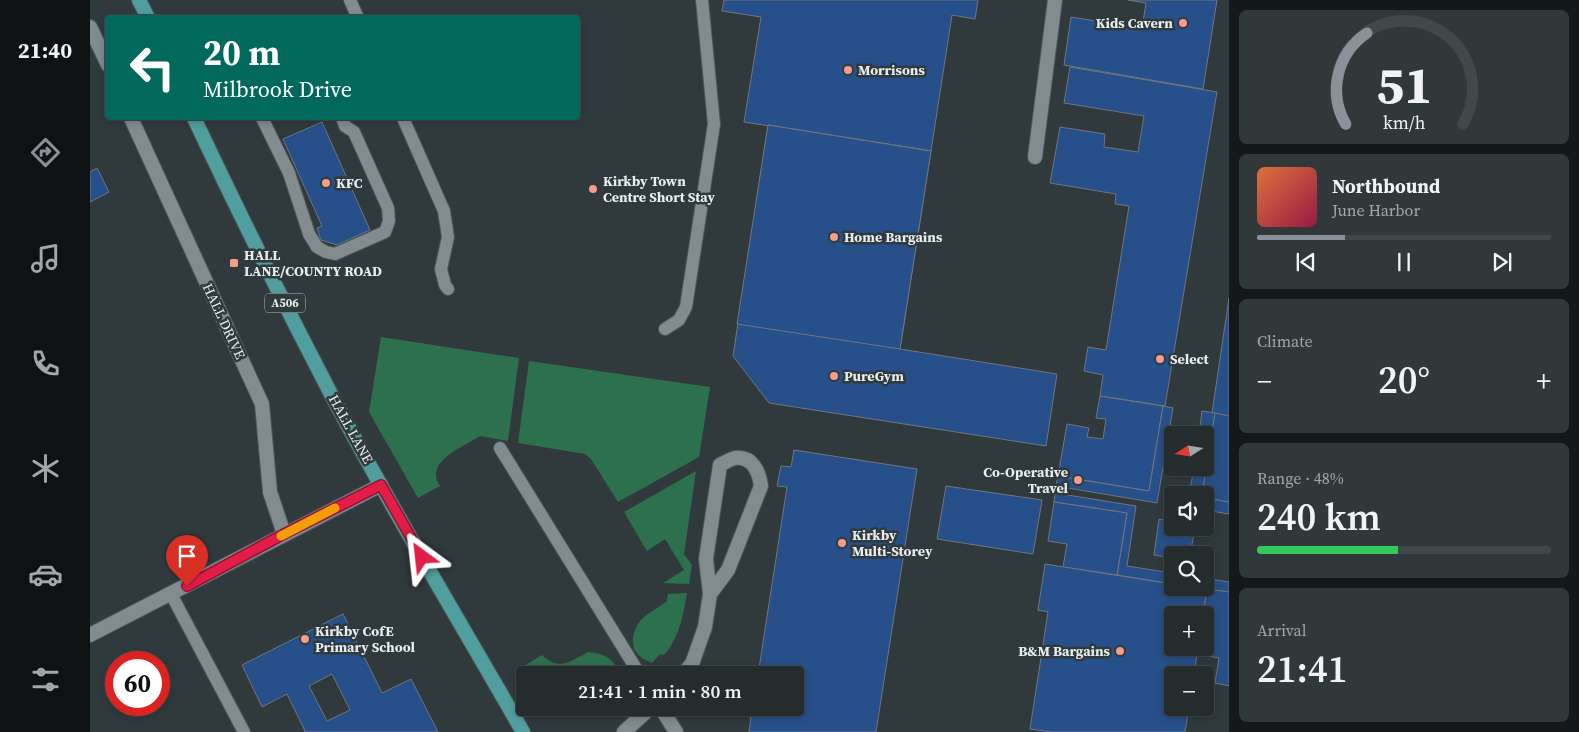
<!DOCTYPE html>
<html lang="en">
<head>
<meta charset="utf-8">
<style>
  :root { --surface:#242c2e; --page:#30383a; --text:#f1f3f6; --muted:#a3a7aa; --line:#41484a; --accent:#8c9099 }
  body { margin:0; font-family:"Source Serif 4",serif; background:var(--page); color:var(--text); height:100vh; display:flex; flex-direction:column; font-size:19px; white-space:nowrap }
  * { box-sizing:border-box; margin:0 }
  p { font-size:16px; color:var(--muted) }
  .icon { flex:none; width:28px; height:28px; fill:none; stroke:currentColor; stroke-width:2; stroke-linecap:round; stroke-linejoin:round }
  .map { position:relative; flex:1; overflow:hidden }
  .panel { display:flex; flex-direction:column; gap:10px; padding:10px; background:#141819; width:350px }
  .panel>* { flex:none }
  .hud { position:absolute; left:15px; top:15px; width:475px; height:105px; border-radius:5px; box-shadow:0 2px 8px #0003,0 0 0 1px var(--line); background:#00695c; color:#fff; overflow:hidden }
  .needle { width:32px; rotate:258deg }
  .fabs { position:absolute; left:1074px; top:426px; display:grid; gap:10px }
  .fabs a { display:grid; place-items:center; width:50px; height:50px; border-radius:5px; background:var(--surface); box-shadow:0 2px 8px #0003,0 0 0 1px var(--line); font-size:25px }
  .speed { position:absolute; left:15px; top:651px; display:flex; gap:10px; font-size:25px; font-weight:700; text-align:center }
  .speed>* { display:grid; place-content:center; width:65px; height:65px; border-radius:50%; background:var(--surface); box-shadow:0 2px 8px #0003,0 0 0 1px var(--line); line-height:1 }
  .speed .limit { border:8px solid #d22; background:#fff; color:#111 }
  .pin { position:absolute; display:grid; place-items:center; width:42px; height:42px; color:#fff; margin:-51px -21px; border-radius:50% 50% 50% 0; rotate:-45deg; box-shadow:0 0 5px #0007 }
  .pin .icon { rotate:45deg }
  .me { position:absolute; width:55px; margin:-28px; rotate:330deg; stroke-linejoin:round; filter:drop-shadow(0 0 4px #0008) }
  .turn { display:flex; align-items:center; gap:18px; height:105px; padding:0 15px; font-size:22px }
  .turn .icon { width:65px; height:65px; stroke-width:2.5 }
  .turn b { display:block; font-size:35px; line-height:42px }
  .big { font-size:38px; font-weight:600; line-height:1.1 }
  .panel .tile { flex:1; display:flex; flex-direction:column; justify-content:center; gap:8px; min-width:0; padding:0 18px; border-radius:8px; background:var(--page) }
  .panel .dial { align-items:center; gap:0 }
  .dial svg { height:130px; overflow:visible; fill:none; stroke:var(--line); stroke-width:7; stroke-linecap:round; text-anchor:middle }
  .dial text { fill:var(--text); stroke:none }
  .song { display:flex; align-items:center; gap:15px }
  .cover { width:60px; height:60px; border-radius:8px; background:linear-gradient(135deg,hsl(20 70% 55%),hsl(340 70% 35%)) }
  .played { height:5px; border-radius:2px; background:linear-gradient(90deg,var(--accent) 30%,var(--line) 30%) }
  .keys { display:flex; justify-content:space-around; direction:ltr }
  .heat { display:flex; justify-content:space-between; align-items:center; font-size:28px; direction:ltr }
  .charge { height:8px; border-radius:4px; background:linear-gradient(90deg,#34c759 48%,var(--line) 0) }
  .trip { position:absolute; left:426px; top:666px; width:288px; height:50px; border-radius:5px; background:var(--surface); box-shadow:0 2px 8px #0003,0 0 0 1px var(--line); font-weight:600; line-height:50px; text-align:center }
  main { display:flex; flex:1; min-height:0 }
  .dock { display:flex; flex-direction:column; width:90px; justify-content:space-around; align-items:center; background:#0e1212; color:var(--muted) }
  .dock .icon { width:35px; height:35px }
  .dock .active { color:var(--accent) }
  .dock b { font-size:22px; color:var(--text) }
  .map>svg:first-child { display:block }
  .green { fill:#2d704d }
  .building { fill:#274f89; stroke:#70767e; fill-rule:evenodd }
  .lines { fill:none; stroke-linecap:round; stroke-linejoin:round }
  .service-casing { stroke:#4e5659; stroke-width:14 }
  .minor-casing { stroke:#4e5659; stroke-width:16 }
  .primary-casing { stroke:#4e5659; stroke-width:16 }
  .service { stroke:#818b90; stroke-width:12 }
  .minor { stroke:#818b90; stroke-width:14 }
  .primary { stroke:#509f9e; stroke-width:14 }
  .route-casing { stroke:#92132f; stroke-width:12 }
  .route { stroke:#e11d48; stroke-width:9 }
  .slow { stroke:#f59e0b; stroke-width:9 }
  .poi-dot { fill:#f49d8d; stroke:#303a3d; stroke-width:2 }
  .labels { text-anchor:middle; stroke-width:5; stroke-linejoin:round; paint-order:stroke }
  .shield { fill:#303a3d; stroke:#b1b8ba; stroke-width:1 }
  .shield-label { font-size:12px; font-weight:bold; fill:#e8eef0 }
  .poi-label { font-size:14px; font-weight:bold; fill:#e8eef0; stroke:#303a3d; text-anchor:start }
  .street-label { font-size:14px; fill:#e8eef0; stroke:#303a3d }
</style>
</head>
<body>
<main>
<nav class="dock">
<b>21:40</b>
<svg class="icon active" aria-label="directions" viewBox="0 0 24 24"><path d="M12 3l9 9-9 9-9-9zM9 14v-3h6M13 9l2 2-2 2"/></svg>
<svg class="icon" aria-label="music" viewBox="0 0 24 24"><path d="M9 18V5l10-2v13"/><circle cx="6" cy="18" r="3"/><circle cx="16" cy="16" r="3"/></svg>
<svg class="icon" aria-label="phone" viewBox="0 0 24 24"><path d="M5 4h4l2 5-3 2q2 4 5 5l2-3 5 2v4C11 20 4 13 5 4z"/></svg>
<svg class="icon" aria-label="climate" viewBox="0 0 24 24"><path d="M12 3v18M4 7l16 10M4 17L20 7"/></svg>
<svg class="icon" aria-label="car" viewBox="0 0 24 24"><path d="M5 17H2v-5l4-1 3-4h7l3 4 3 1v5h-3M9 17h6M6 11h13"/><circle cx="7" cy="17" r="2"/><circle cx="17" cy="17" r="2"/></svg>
<svg class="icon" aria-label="filters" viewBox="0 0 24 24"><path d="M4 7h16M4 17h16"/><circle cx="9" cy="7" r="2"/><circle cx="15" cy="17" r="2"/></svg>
</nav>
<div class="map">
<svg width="1139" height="732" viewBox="0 0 1139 732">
  <rect width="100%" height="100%" fill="#303a3d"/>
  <g class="green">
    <path d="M 291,337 L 429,358 L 418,441 L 390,436 C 373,447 333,462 350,486 L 328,498 L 279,412 Z"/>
    <path d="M 439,361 L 620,387 L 609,457 L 528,502 L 501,459 L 495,454 L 428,443 Z"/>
    <path d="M 606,471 L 594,554 L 602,565 L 599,584 L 573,583 L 594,570 L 575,539 L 557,551 L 534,512 Z"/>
    <path d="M 597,593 C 593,615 590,636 575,654 L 569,655 L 562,663 C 556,660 550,658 546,652 C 539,641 545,625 554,617 C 561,611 570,607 577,601 L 578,594 Z"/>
    <path d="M 498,652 C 517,654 522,658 531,675 L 435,675 L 431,668 L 452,655 C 469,671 480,662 498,652 Z"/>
    <path d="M 455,708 L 516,708 L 496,715 L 456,709 Z"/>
  </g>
  <g class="building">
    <path d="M 634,0 L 888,0 L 885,19 L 862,15 L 841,151 L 654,122 L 671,17 L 632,11 Z"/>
    <path d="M 1038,0 L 1127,0 L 1113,89 L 974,65 L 981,17 L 1052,28 L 1056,3 Z"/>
    <path d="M 980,67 L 1127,92 L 1075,406 L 1010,396 L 1013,375 L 994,371 L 998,347 L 1016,350 L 1039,206 L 1025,204 L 1026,194 L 960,183 L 970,127 L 1015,134 L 1014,147 L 1048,152 L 1054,116 L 974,103 Z"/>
    <path d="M 232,122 L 280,230 L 247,245 L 231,240 L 227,228 L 232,226 L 193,139 Z"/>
    <path d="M 678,125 L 841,151 L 810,349 L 967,374 L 956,446 L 679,403 L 643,356 Z"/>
    <path d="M 678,125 L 841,151 L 810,349 L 647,324 Z"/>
    <path d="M 7,168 L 19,192 L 0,202 L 0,172 Z"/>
    <path d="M 1139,298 L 1139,416 L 1122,413 Z"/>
    <path d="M 1010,396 L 1073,406 L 1059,491 L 968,476 L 977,424 L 999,428 L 997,437 L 1013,439 L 1016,419 L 1006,418 Z"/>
    <path d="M 1073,406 L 1083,408 L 1067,503 L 966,486 L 968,476 L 1059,491 Z"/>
    <path d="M 1112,411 L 1125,413 L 1112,495 L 1099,495 L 1104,468 L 1115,468 L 1115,435 L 1109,435 Z"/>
    <path d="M 1125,413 L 1139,416 L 1139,502 L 1115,498 L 1115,495 L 1112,495 Z"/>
    <path d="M 704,450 L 827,469 L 786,732 L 659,732 L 662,708 L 705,708 L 705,675 L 668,675 L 697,487 L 687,486 L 691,466 L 701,467 Z"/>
    <path d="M 856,486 L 952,500 L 943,554 L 847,539 Z"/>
    <path d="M 965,493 L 1046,506 L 1037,566 L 1082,573 L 1082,584 L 1027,575 L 1037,513 L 964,502 Z"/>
    <path d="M 1115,498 L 1139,502 L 1139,514 L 1115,510 Z"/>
    <path d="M 964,502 L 1037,513 L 1027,575 L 973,567 L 977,544 L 958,541 Z"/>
    <path d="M 1069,519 L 1082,521 L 1082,528 L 1105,528 L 1100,555 L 1082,555 L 1082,558 L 1064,555 Z"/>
    <path d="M 955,564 L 1082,584 L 1082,588 L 1117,589 L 1113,615 L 1082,615 L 1082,648 L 1108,648 L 1104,675 L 1082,675 L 1082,708 L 1099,708 L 1095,732 L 962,732 L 940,729 L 958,612 L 948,610 Z"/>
    <path d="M 1115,578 L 1139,582 L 1139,592 L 1108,588 L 1115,588 Z"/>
    <path d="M 1117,589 L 1139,592 L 1139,686 L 1125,683 L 1129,658 L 1107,654 L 1108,648 L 1115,648 L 1115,615 L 1113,615 Z"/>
    <path d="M 253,614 L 292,693 L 321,679 L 348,732 L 214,732 L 215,731 L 197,694 L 172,707 L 152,665 ZM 242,674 L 260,710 L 237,721 L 219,686 Z"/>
  </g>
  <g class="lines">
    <g class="service-casing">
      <g id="service">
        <path d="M 260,0 L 268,18"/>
        <path d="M 172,118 L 199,173 L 219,234 L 227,247 L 236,252 L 245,254 L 295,232 L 299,221 L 298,208 L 264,132 L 255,126 L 252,118"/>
        <path d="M 313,118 L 354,211 L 358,237 L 351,269 L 355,285 L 358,289"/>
        <path d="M 575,329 L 589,320 L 596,307 L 624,124 L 612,0"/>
        <path d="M 410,448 L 550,675"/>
        <path d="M 81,594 L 154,732"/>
      </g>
    </g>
    <g class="minor-casing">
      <g id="minor">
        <path d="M 0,27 L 18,65"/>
        <path d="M 41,118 L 172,404 L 180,492 L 194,534"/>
        <path d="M 945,157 L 965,0"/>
        <path d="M 0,635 L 291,485"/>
        <path d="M 592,675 L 602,664 L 615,627 L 620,594 L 616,559 L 630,465 C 634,463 640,459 645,458 C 663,456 669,472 671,486 L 638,570 L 620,594"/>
        <path d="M 571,708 L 586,732"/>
        <path d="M 534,732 L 560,708"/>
      </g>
    </g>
    <g class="primary-casing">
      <g id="primary">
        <path d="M 49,0 L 58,18"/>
        <path d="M 104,118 C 148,211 194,304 242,396 C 302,510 369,620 433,732"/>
      </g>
    </g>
    <use href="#service" class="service"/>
    <use href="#minor" class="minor"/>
    <use href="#primary" class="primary"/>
  </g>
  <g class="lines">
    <g class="route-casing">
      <path id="route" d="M 97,586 L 194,534 L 291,485 L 332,557"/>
    </g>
    <use href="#route" class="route"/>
    <path class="slow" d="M 191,536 L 245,508"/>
  </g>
  <g class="poi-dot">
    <circle cx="1093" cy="23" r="5"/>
    <circle cx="758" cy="70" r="5"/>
    <circle cx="236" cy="183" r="5"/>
    <circle cx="503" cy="189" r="5"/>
    <circle cx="744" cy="237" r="5"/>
    <rect x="139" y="258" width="10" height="10" rx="2.5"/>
    <circle cx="1070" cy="359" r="5"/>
    <circle cx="744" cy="376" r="5"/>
    <circle cx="988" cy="480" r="5"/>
    <circle cx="752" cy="543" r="5"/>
    <circle cx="215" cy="639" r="5"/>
    <circle cx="1030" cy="651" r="5"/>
  </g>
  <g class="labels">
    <rect class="shield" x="175" y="293.5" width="40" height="19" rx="4"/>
    <g class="shield-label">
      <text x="195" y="307">A506</text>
    </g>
    <g class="poi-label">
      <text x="1083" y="28" text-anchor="end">Kids Cavern</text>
      <text x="768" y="75">Morrisons</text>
      <text x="513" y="186">Kirkby Town<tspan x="513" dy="16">Centre Short Stay</tspan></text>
      <text x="246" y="188">KFC</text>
      <text x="754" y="242">Home Bargains</text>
      <text x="154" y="260">HALL<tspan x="154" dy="16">LANE/COUNTY ROAD</tspan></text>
      <text x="1080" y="364">Select</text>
      <text x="754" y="381">PureGym</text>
      <text x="978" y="477" text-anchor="end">Co-Operative<tspan x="978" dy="16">Travel</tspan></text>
      <text x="762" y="540">Kirkby<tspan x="762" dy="16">Multi-Storey</tspan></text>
      <text x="225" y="636">Kirkby CofE<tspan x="225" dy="16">Primary School</tspan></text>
      <text x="1020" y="656" text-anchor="end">B&amp;M Bargains</text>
    </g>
    <g class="street-label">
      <text transform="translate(134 321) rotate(65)" y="5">HALL DRIVE</text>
      <text transform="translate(261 429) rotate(61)" y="5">HALL LANE</text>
    </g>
  </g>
</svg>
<div class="fabs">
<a><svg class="needle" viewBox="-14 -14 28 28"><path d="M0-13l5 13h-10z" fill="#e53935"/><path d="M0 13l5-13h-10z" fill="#a3a7aa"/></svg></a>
<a><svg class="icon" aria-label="sound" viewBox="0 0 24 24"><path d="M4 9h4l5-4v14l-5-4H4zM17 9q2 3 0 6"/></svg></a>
<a><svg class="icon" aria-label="search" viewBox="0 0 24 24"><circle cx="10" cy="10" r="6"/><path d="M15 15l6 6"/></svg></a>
<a>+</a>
<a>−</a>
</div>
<div class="speed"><div class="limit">60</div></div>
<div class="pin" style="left:97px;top:586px;background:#d93025"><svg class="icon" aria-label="arrive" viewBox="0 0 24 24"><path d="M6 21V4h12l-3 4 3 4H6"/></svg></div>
<svg class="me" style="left:332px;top:557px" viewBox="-20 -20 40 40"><path d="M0-17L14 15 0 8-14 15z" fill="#e11d48" stroke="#fff" stroke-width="4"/></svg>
<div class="trip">21:41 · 1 min · 80 m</div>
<div class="hud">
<div class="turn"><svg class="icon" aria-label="left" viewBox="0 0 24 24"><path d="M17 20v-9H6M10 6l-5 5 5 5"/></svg><div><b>20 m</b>Milbrook Drive</div></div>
</div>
</div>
<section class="panel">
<div class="tile dial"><svg viewBox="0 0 100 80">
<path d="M14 69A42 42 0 1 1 86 69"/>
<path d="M14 69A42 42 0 0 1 27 13" stroke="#8c9099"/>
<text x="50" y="56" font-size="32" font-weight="700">51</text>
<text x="50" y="72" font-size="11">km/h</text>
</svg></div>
<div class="tile">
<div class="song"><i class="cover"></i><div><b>Northbound</b><p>June Harbor</p></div></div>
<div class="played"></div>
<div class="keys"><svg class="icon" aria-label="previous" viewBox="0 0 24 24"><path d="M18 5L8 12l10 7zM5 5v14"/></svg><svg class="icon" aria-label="pause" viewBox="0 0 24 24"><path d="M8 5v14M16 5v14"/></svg><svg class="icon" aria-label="next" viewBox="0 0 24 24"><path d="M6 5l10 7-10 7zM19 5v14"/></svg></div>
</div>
<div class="tile"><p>Climate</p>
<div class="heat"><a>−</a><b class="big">20°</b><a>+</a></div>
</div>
<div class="tile"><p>Range · 48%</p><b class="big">240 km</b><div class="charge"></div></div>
<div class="tile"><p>Arrival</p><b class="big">21:41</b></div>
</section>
</main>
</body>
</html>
